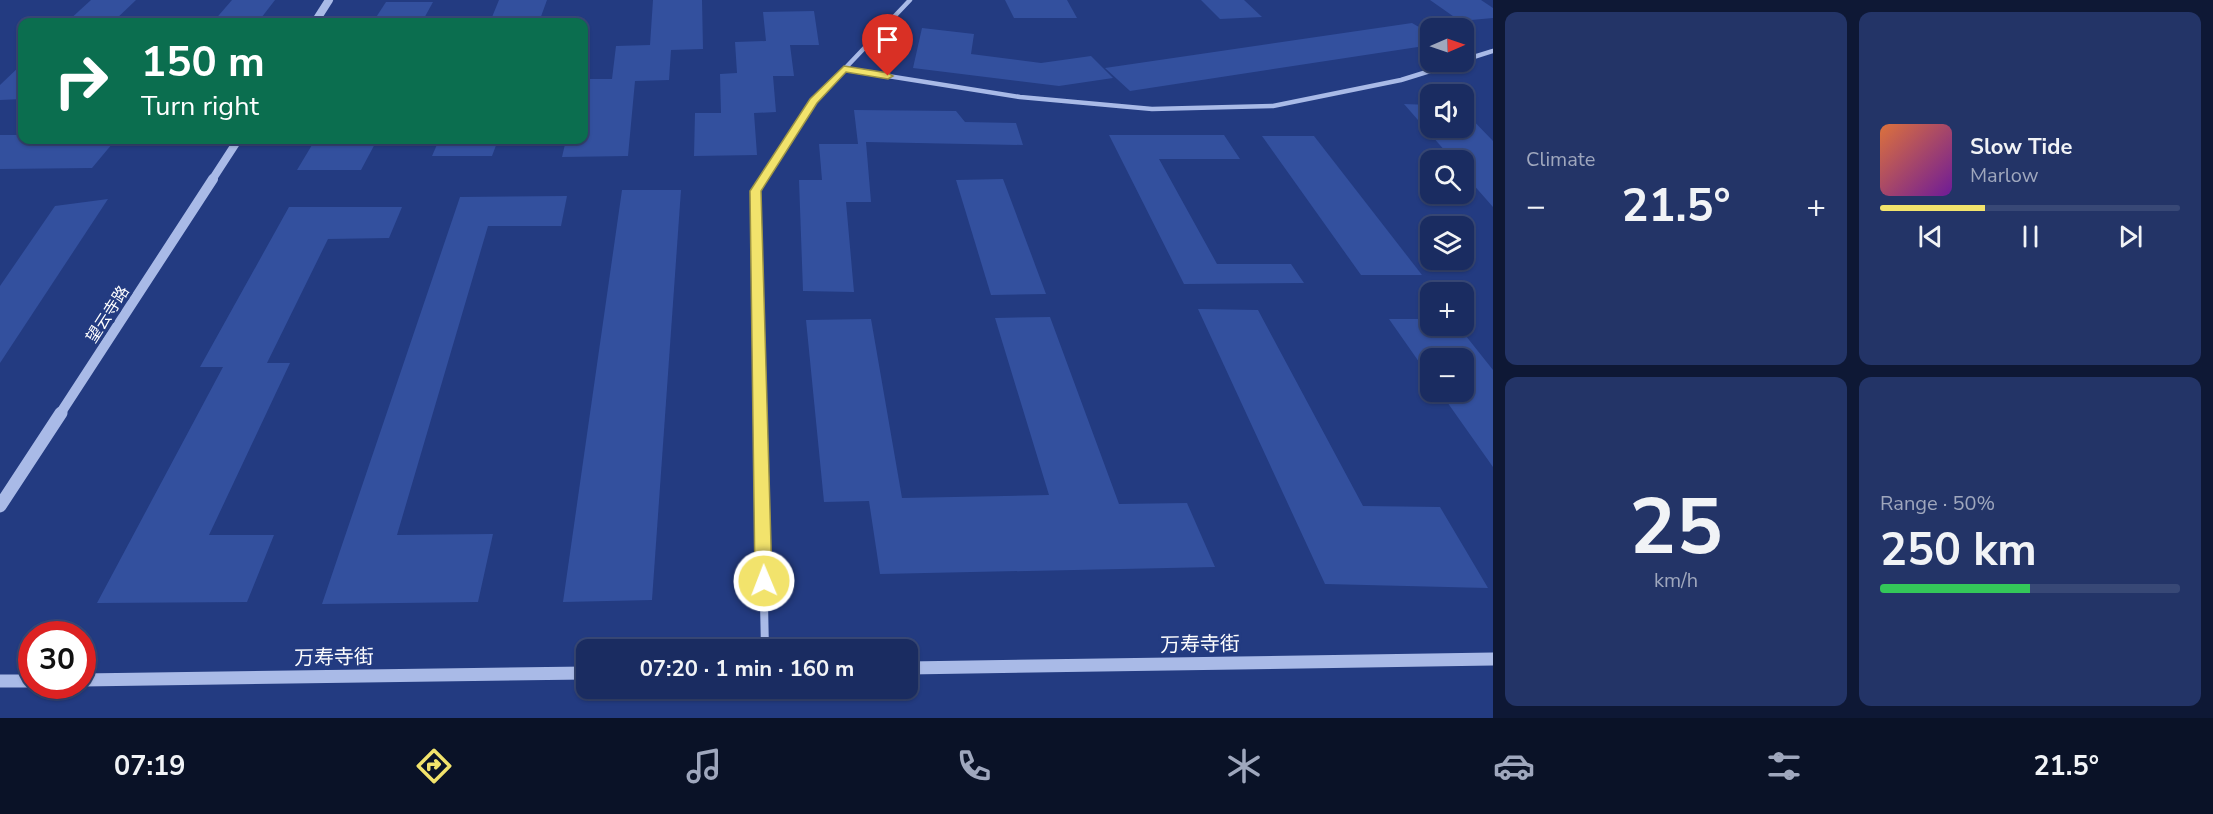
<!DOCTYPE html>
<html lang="en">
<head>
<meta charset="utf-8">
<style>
  :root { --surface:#1a2c61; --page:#233467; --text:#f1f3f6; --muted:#9fa7bd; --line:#384876; --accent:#f2e36c }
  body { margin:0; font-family:"Nunito Sans","Noto Sans SC",sans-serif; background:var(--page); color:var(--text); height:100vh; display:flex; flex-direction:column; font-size:22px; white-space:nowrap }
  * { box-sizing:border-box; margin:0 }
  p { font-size:20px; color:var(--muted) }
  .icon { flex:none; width:33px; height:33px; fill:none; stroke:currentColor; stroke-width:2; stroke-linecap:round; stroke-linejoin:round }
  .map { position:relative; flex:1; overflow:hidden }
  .drawer { display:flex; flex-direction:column; gap:12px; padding:12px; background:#0e1835; width:720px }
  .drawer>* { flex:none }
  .guide { position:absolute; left:18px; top:18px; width:570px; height:126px; border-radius:12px; box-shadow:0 2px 4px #0004,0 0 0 2px var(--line); background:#0b6e4f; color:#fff; overflow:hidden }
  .needle { width:39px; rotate:88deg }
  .controls { position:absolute; left:1420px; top:18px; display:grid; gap:12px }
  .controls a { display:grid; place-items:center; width:54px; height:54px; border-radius:12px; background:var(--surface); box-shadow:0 2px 4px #0004,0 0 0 2px var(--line); font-size:30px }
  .speed { position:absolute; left:18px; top:621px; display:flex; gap:12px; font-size:30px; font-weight:700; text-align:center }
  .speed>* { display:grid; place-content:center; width:78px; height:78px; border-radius:50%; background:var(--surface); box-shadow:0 2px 4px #0004,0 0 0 2px var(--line); line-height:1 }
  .speed .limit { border:9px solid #d22; background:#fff; color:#111 }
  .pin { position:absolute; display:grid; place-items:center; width:51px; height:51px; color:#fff; margin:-62px -26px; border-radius:50% 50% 50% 0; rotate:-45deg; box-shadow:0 0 6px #0007 }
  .pin .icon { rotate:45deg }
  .me { position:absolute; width:66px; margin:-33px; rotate:359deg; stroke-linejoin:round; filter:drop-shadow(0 0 4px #0008) }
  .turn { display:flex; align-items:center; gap:21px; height:126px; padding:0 24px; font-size:27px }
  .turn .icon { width:78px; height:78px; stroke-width:2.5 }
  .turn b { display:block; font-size:42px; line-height:51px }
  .big { font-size:45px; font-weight:700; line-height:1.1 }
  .drawer .card { flex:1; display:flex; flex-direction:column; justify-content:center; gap:9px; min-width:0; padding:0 21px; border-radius:12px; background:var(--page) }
  .drawer .dial { align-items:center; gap:0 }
  .dial b { font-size:78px; line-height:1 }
  .song { display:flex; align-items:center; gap:18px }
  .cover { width:72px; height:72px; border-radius:9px; background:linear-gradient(135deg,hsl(20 70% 55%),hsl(280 70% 35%)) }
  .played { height:6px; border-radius:3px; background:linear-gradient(90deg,var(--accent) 35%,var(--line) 35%) }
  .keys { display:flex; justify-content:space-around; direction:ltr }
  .heat { display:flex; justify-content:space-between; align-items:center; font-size:33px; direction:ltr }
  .charge { height:9px; border-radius:4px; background:linear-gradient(90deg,#34c759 50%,var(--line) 0) }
  .drawer .tiles { flex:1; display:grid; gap:12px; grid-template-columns:repeat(2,1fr) }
  .trip { position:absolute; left:576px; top:639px; width:342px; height:60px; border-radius:12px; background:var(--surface); box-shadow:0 2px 4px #0004,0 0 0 2px var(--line); font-weight:700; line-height:60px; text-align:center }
  .menu { display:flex; height:96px; justify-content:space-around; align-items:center; background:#0a1227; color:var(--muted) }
  .menu .icon { width:42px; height:42px }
  .menu .selected { color:var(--accent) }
  .menu b { font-size:27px; color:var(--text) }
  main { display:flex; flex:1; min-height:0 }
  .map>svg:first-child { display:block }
  .building { fill:#33509e }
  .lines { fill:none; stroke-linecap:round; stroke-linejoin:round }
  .minor-far2 { stroke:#a9bae7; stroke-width:4.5 }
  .minor-far1 { stroke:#a9bae7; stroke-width:5 }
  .minor { stroke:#a9bae7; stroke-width:8 }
  .tertiary-far2 { stroke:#a9bae7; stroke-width:8 }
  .tertiary-far1 { stroke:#a9bae7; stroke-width:10 }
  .tertiary { stroke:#a9bae7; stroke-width:13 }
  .route { fill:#f2e36c; stroke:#9d9446; stroke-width:1.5 }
  .labels { text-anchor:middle; stroke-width:6; stroke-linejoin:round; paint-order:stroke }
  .street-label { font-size:16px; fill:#fff; stroke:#233b81 }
  .near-street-label { font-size:20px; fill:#fff; stroke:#233b81 }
</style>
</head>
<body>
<main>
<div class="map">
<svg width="1493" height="718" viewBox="0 0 1493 718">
  <rect width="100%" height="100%" fill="#233b81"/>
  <g class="building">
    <path d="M 91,0 L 136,0 L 113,22 L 67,22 Z"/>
    <path d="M 232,0 L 275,0 L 258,22 L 213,22 Z"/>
    <path d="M 499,0 L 547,0 L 539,22 L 490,22 Z"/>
    <path d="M 653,0 L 702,0 L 703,49 L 671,50 L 669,80 L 635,81 L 628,156 L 562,157 L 566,140 L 584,140 L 584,79 L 612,79 L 616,46 L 650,45 Z"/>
    <path d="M 1005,0 L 1067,0 L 1077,18 L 1014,18 Z"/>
    <path d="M 1201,0 L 1244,0 L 1262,17 L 1220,19 Z"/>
    <path d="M 1430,0 L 1481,0 L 1493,8 L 1493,18 L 1460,21 Z"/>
    <path d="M 386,2 L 433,2 L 422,22 L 373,22 Z"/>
    <path d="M 814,11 L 819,45 L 790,45 L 794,76 L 773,76 L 776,112 L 754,113 L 757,155 L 694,156 L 695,113 L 721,113 L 720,74 L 737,73 L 735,42 L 766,41 L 763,12 Z"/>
    <path d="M 1412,23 L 1431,34 L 1431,45 L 1130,91 L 1105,68 Z"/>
    <path d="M 922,28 L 974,34 L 971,54 L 1041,63 L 1091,56 L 1113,78 L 1059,86 L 913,68 Z"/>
    <path d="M 22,64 L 22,99 L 0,100 L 0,85 Z"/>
    <path d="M 1404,104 L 1431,105 L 1431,128 L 1464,128 L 1464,111 L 1493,141 L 1493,207 L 1464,174 L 1464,160 L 1453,160 Z"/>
    <path d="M 854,110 L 956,111 L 965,122 L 1016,123 L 1023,145 L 866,142 L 871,202 L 846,202 L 854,292 L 803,291 L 799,180 L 822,180 L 819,144 L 858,144 Z"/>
    <path d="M 0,135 L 22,135 L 22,140 L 171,140 L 169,142 L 112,144 L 92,168 L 0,169 Z"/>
    <path d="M 1109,135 L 1224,135 L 1240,159 L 1159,159 L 1217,264 L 1291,264 L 1304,283 L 1184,284 Z"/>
    <path d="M 1262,136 L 1314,136 L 1422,275 L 1361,275 Z"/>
    <path d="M 315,140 L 377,140 L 361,170 L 297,170 Z"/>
    <path d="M 439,140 L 498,140 L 492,156 L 432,156 Z"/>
    <path d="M 1003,179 L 1046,294 L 991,295 L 956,180 Z"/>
    <path d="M 622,190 L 681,190 L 652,600 L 563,602 Z"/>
    <path d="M 567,196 L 561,226 L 488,226 L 397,535 L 493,534 L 478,602 L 322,604 L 460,197 Z"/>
    <path d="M 108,199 L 0,363 L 0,286 L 55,206 Z"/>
    <path d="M 289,207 L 402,207 L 389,238 L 328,239 L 267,363 L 290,363 L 209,535 L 274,535 L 247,602 L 97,603 L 223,367 L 200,367 Z"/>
    <path d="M 1198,309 L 1258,310 L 1363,506 L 1440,507 L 1488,588 L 1325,584 Z"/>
    <path d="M 1050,317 L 1119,504 L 1187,503 L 1215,567 L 880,574 L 869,501 L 824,502 L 806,320 L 871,319 L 902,498 L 1049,495 L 995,318 Z"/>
    <path d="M 1389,319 L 1431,319 L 1431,326 L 1458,326 L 1493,370 L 1493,467 L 1440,392 L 1464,392 L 1464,358 L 1431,358 L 1431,379 Z"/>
  </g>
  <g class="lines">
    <g class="minor-far2">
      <path d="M 1464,60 L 1493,51"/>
      <path d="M 844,69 L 1020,97 L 1152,109 L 1273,106 L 1401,80 L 1459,62"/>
      <path d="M 763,180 L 814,101 L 910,0"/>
    </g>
    <path class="minor-far1" d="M 760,414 L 756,191 L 764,179"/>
    <path class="minor" d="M 760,413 L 765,650"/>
    <g class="tertiary-far2">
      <path d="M 315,22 L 329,0"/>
      <path d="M 212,180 L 238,140"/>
    </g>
    <path class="tertiary-far1" d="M 60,414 L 213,179"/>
    <g class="tertiary">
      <path d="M 0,506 L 61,413"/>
      <path d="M 908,668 L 1493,659"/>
      <path d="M 82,680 L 586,673"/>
      <path d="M 0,681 L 32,681"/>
    </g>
  </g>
  <path class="route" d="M 844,66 L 888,73 L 893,76 L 888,79 L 846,72 L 817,103 L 761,191 L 772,581 L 769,586 L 764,588 L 758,586 L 755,581 L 750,191 L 810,99 Z"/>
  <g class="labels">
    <g class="street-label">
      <text transform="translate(107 314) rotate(-57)" y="6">望云寺路</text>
    </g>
    <g class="near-street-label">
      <text transform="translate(1200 644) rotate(-1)" y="7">万寿寺街</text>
      <text transform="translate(334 657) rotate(-1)" y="7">万寿寺街</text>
    </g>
  </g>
</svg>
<div class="controls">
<a><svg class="needle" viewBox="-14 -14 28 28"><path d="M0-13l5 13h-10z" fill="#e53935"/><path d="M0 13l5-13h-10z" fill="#9fa7bd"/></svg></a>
<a><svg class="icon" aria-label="sound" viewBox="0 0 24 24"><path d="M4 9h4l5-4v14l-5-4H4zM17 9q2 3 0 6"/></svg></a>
<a><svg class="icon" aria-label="search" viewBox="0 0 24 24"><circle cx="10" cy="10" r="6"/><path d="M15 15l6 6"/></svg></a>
<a><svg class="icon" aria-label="layers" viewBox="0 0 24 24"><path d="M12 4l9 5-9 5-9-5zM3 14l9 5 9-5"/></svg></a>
<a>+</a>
<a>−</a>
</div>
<div class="speed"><div class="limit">30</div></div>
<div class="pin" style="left:888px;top:76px;background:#d93025"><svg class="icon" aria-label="arrive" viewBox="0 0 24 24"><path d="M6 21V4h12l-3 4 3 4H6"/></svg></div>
<svg class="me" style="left:764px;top:581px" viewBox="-20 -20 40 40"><circle r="17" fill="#f2e36c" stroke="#fff" stroke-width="3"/><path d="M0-11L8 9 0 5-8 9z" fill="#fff"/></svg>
<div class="trip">07:20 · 1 min · 160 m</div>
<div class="guide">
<div class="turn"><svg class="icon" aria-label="right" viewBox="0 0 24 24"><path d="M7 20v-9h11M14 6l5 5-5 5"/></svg><div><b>150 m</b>Turn right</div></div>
</div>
</div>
<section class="drawer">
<div class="tiles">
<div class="card"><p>Climate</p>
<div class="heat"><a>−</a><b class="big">21.5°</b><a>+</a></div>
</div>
<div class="card">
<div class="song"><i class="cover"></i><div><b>Slow Tide</b><p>Marlow</p></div></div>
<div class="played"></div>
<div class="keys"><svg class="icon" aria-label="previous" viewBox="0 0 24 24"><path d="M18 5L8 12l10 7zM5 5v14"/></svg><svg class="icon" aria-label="pause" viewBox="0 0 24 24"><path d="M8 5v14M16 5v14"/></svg><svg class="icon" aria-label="next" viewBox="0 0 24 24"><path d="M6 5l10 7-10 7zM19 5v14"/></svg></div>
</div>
<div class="card dial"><b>25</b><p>km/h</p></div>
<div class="card"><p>Range · 50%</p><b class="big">250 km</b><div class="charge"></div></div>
</div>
</section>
</main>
<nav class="menu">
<b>07:19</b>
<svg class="icon selected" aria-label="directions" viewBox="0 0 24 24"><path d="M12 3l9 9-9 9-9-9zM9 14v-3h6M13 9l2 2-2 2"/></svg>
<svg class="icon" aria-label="music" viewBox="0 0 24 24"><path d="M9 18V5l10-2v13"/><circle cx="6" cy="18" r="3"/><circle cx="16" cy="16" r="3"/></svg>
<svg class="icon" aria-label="phone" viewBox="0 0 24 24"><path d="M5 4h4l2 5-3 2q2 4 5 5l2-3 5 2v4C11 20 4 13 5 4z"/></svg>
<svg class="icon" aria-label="climate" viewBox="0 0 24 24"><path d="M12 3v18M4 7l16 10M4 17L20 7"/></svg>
<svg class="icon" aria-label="car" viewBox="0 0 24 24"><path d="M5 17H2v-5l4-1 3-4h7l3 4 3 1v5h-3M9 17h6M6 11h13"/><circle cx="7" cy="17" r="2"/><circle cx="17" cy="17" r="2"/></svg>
<svg class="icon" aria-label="filters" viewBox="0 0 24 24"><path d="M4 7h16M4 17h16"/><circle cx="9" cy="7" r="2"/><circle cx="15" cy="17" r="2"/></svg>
<b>21.5°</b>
</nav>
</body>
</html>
